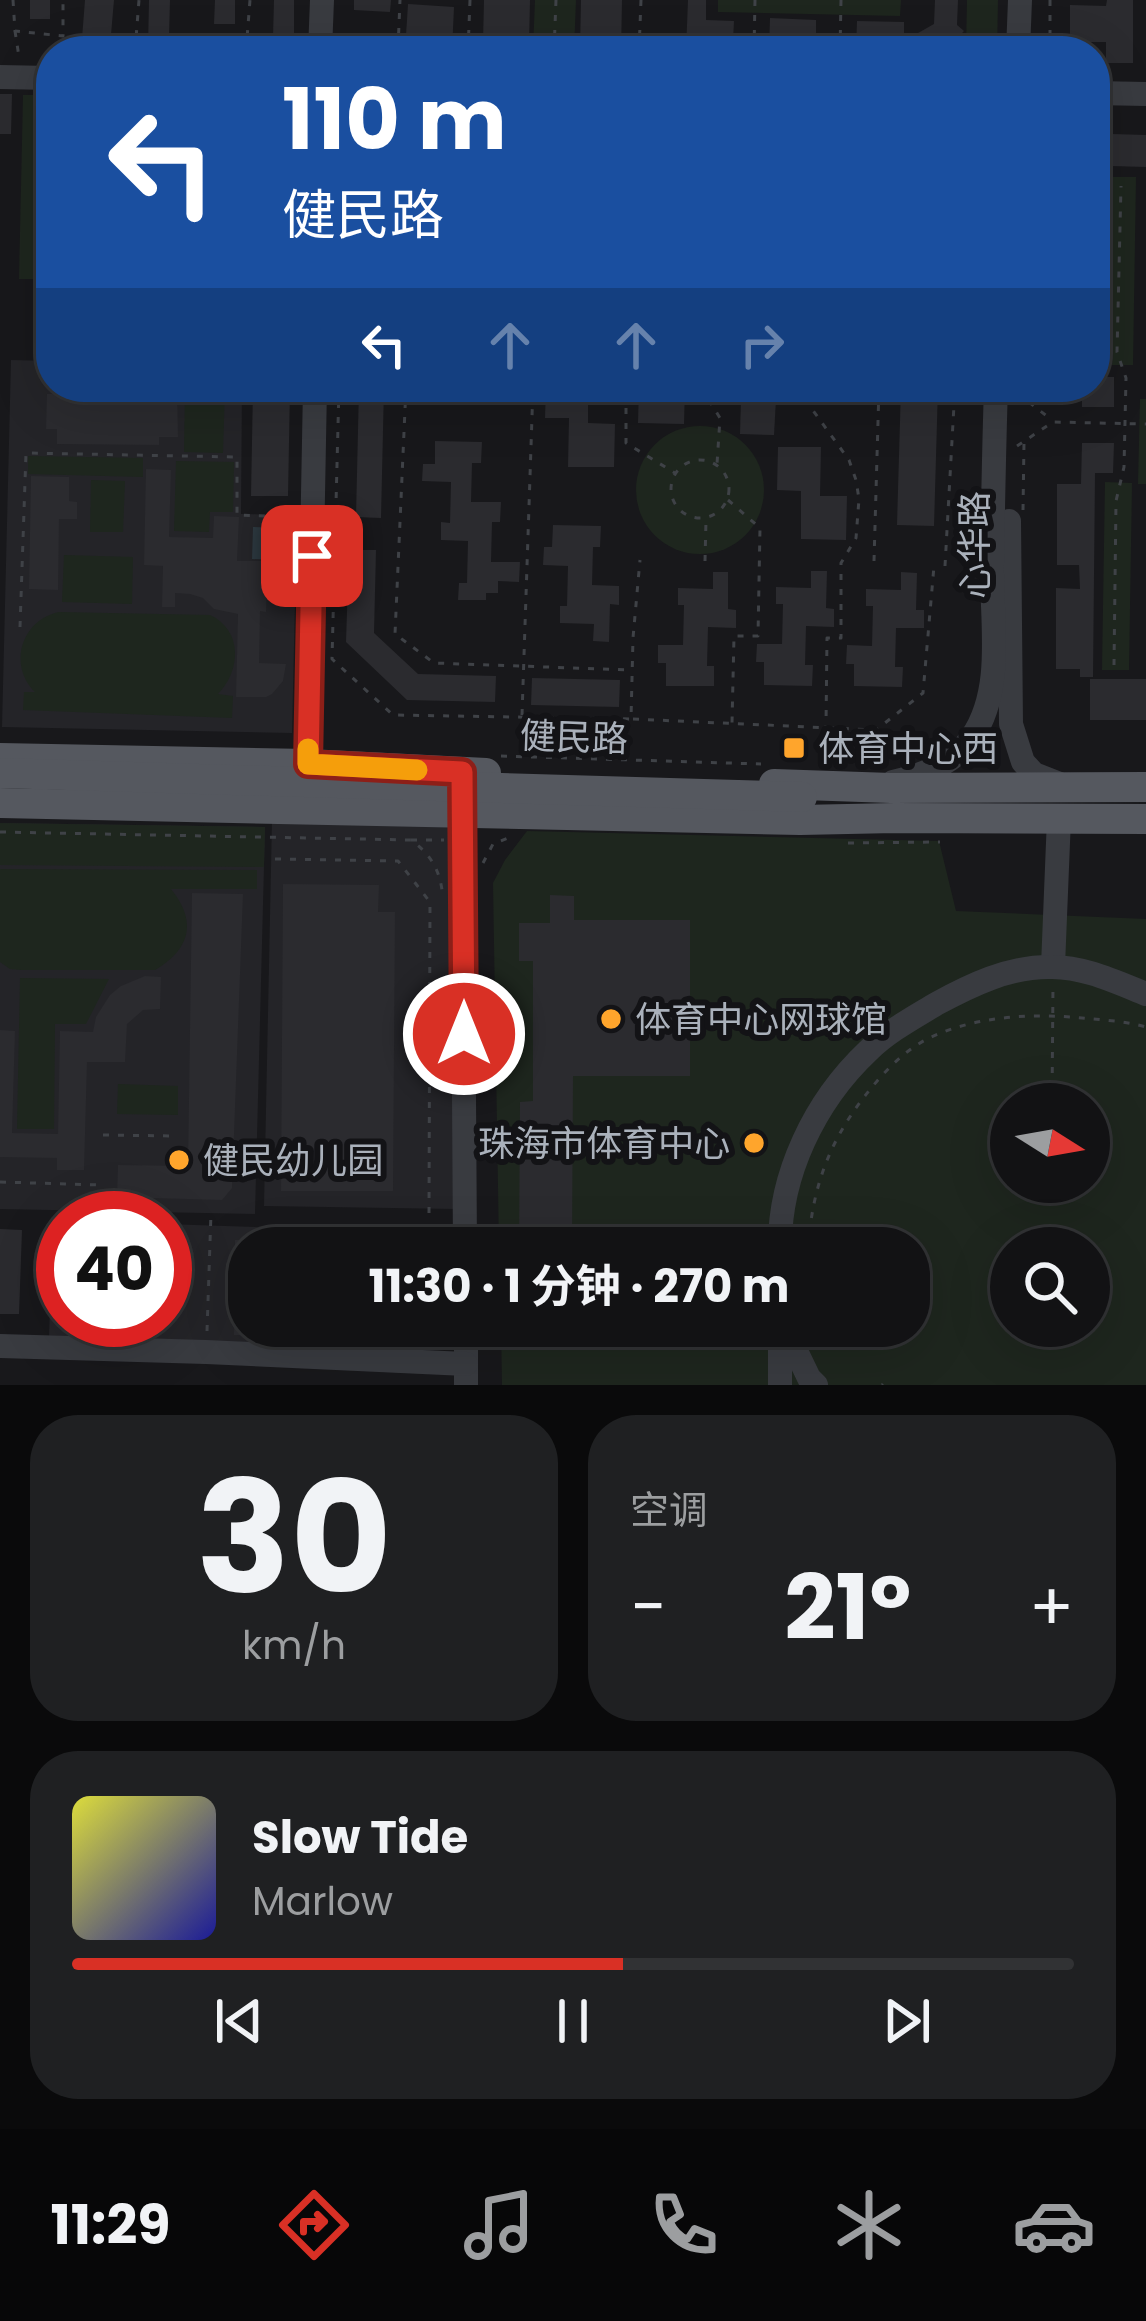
<!DOCTYPE html>
<html lang="zh">
<head>
<meta charset="utf-8">
<style>
  :root { --surface:#121214; --page:#1f2022; --text:#f1f3f6; --muted:#9c9ea0; --line:#313234; --accent:#d93025 }
  body { margin:0; font-family:Poppins,"Noto Sans SC",sans-serif; background:var(--page); color:var(--text); height:100vh; display:flex; flex-direction:column; font-size:45px; white-space:nowrap }
  * { box-sizing:border-box; margin:0 }
  p { font-size:39px; color:var(--muted) }
  .icon { flex:none; width:66px; height:66px; fill:none; stroke:currentColor; stroke-width:2; stroke-linecap:round; stroke-linejoin:round }
  .map { position:relative; height:1385px; overflow:hidden }
  .side { display:flex; flex-direction:column; gap:30px; padding:30px; background:#0a0a0b; flex:1 }
  .side>* { flex:none }
  .banner { position:absolute; left:36px; top:36px; width:1074px; height:366px; border-radius:48px; box-shadow:0 12px 48px #0002,0 0 0 3px var(--line); background:#1a4fa0; color:#fff; overflow:hidden }
  .needle { width:78px; rotate:101deg }
  .fabs { position:absolute; left:990px; top:1083px; display:grid; gap:24px }
  .fabs a { display:grid; place-items:center; width:120px; height:120px; border-radius:50%; background:var(--surface); box-shadow:0 12px 48px #0002,0 0 0 3px var(--line); font-size:60px }
  .speed { position:absolute; left:36px; top:1191px; display:flex; gap:24px; font-size:60px; font-weight:700; text-align:center }
  .speed>* { display:grid; place-content:center; width:156px; height:156px; border-radius:50%; background:var(--surface); box-shadow:0 12px 48px #0002,0 0 0 3px var(--line); line-height:1 }
  .speed .limit { border:18px solid #d22; background:#fff; color:#111 }
  .pin { position:absolute; display:grid; place-items:center; width:102px; height:102px; color:#fff; margin:-51px; border-radius:24px; box-shadow:0 6px 18px #0006 }
  .me { position:absolute; width:132px; margin:-66px; rotate:0deg; stroke-linejoin:round; filter:drop-shadow(0 0 9px #0008) }
  .turn { display:flex; align-items:center; gap:42px; height:252px; padding:0 48px; font-size:54px }
  .turn .icon { width:156px; height:156px; stroke-width:2.5 }
  .turn b { display:block; font-size:84px; line-height:102px }
  .lanes { display:flex; align-items:center; height:114px; padding:0 48px; background:#0003; justify-content:center; gap:60px; direction:ltr }
  .lanes .off { opacity:.35 }
  .big { font-size:90px; font-weight:700; line-height:1.1 }
  .side .card { flex:1; display:flex; flex-direction:column; justify-content:center; gap:18px; min-width:0; padding:0 42px; border-radius:48px; background:var(--page) }
  .side .dial { align-items:center; gap:0 }
  .dial b { font-size:156px; line-height:1 }
  .song { display:flex; align-items:center; gap:36px }
  .cover { width:144px; height:144px; border-radius:18px; background:linear-gradient(135deg,hsl(60 70% 55%),hsl(240 70% 35%)) }
  .played { height:12px; border-radius:6px; background:linear-gradient(90deg,var(--accent) 55%,var(--line) 55%) }
  .keys { display:flex; justify-content:space-around; direction:ltr }
  .heat { display:flex; justify-content:space-between; align-items:center; font-size:66px; direction:ltr }
  .side .tiles { flex:1; display:grid; gap:30px; grid-template-columns:1fr 1fr }
  .card:last-child { grid-column:span 2 }
  .trip { position:absolute; left:228px; top:1227px; width:702px; height:120px; border-radius:48px; background:var(--surface); box-shadow:0 12px 48px #0002,0 0 0 3px var(--line); font-weight:700; line-height:120px; text-align:center }
  .dock { display:flex; height:192px; justify-content:space-around; align-items:center; background:#070708; color:var(--muted) }
  .dock .icon { width:84px; height:84px }
  .dock .selected { color:var(--accent) }
  .dock b { font-size:54px; color:var(--text) }
  .map>svg:first-child { display:block }
  .built { fill:#242428 }
  .green { fill:#1e261e; fill-rule:evenodd }
  .water { fill:#2d3940 }
  .building { fill:#2b2b2f }
  .lines { fill:none; stroke-linecap:round; stroke-linejoin:round }
  .path { stroke:#3f4247; stroke-width:3; stroke-dasharray:6 9; stroke-linecap:butt }
  .minor { stroke:#393b40; stroke-width:24 }
  .major { stroke:#55585f; stroke-width:30 }
  .major-bridge { stroke:#55585f; stroke-width:30 }
  .route-casing { stroke:#8d1f18; stroke-width:30 }
  .route { stroke:#d93025; stroke-width:21 }
  .slow { stroke:#f59e0b; stroke-width:21 }
  .poi-dot { fill:#ffa52c; stroke:#131316; stroke-width:4.5 }
  .labels { text-anchor:middle; stroke-width:12; stroke-linejoin:round; paint-order:stroke }
  .street-label { font-size:36px; fill:#aab1bb; stroke:#131316 }
  .poi-label { font-size:36px; fill:#aab1bb; stroke:#131316; text-anchor:start }
</style>
</head>
<body>
<div class="map">
<svg width="1146" height="1385" viewBox="0 0 1146 1385">
  <rect width="100%" height="100%" fill="#18181b"/>
  <g class="built">
    <path d="M 11,360 L 51,361 L 51,387 L 242,387 L 241,514 L 297,515 L 292,733 L 2,727 Z"/>
    <path d="M 272,820 L 453,823 L 455,1209 L 264,1206 Z"/>
    <path d="M 0,823 L 265,827 L 255,1214 L 0,1209 Z"/>
    <path d="M 53,1220 L 63,1221 L 63,1320 L 165,1320 L 165,1224 L 343,1230 L 342,1248 L 249,1248 L 249,1326 L 339,1326 L 338,1347 L 49,1337 Z"/>
  </g>
  <g class="green">
    <path d="M 535,0 L 576,0 L 574,51 L 533,49 Z"/>
    <path d="M 718,0 L 901,0 L 900,16 L 718,12 Z"/>
    <path d="M 967,0 L 998,0 L 997,51 L 966,51 Z"/>
    <path d="M 23,95 L 51,95 L 51,279 L 19,279 Z"/>
    <path d="M 1108,177 L 1136,177 L 1133,365 L 1106,365 Z"/>
    <path d="M 185,387 L 225,387 L 223,453 L 184,452 Z"/>
    <path d="M 1140,399 L 1146,399 L 1146,484 L 1138,484 Z"/>
    <circle cx="700" cy="490" r="64"/>
    <path d="M 28,456 L 143,458 L 143,477 L 28,474 Z"/>
    <path d="M 176,461 L 234,462 L 233,512 L 210,512 L 209,532 L 174,531 Z"/>
    <path d="M 91,480 L 125,481 L 123,532 L 90,532 Z"/>
    <path d="M 1105,482 L 1132,483 L 1129,670 L 1102,670 Z"/>
    <path d="M 64,555 L 133,557 L 132,604 L 62,602 Z"/>
    <path d="M 59,612 L 210,615 C 243,630 241,671 218,694 L 233,696 L 232,718 L 23,710 L 24,692 L 35,692 C 8,665 21,620 59,612 Z"/>
    <path d="M 0,823 L 265,827 L 264,867 L 0,865 Z"/>
    <path d="M 527,831 L 939,841 L 956,911 L 1146,919 L 1146,1385 L 502,1385 L 501,1326 L 909,1326 L 909,1248 L 499,1248 L 493,883 L 505,860 ZM 1011,1104 L 1089,1104 L 1089,1182 L 1011,1182 ZM 1011,1248 L 1089,1248 L 1089,1326 L 1011,1326 Z"/>
    <path d="M 0,869 L 257,870 L 257,889 L 171,889 C 197,921 191,949 155,970 L 21,970 L 10,969 L 0,962 Z"/>
    <path d="M 20,978 L 109,979 L 86,1024 L 55,1024 L 54,1129 L 17,1129 Z"/>
    <path d="M 118,1084 L 178,1086 L 178,1115 L 117,1114 Z"/>
  </g>
  <path class="water" d="M 253,527 L 279,528 L 278,560 L 252,559 Z"/>
  <g class="building">
    <rect x="30" y="0" width="20" height="19"/>
    <path d="M 85,0 L 114,0 L 110,46 L 96,45 L 95,51 L 81,51 Z"/>
    <path d="M 149,0 L 170,0 L 169,37 L 190,38 L 189,51 L 148,48 Z"/>
    <path d="M 215,0 L 235,0 L 235,24 L 214,24 Z"/>
    <path d="M 274,0 L 294,0 L 294,51 L 259,51 L 259,38 L 273,37 Z"/>
    <path d="M 354,0 L 391,0 L 390,12 L 354,10 Z"/>
    <path d="M 484,0 L 530,0 L 529,44 L 483,43 Z"/>
    <path d="M 581,0 L 622,0 L 621,51 L 580,51 Z"/>
    <path d="M 688,0 L 706,0 L 706,20 L 734,21 L 733,40 L 723,39 L 722,51 L 686,51 Z"/>
    <path d="M 935,0 L 958,0 L 957,25 L 964,31 L 945,51 L 856,51 L 857,21 L 904,22 L 904,41 L 934,24 Z"/>
    <path d="M 1107,0 L 1133,0 L 1133,63 L 1106,63 L 1106,42 L 1070,42 L 1070,5 L 1106,6 Z"/>
    <path d="M 408,4 L 454,7 L 452,51 L 405,51 Z"/>
    <path d="M 770,18 L 816,20 L 816,39 L 805,39 L 805,51 L 769,51 Z"/>
    <path d="M 0,94 L 12,94 L 11,134 L 0,134 Z"/>
    <path d="M 1112,134 L 1146,135 L 1146,167 L 1111,166 Z"/>
    <path d="M 34,287 L 51,287 L 51,331 L 33,331 Z"/>
    <path d="M 1095,377 L 1114,377 L 1114,407 L 1082,407 L 1082,387 L 1095,387 Z"/>
    <path d="M 58,387 L 177,387 L 178,437 L 159,437 L 159,445 L 57,444 L 57,429 L 46,429 L 47,394 L 58,394 Z"/>
    <path d="M 253,387 L 290,387 L 288,496 L 251,496 Z"/>
    <path d="M 359,387 L 384,387 L 381,518 L 356,517 Z"/>
    <path d="M 546,387 L 588,387 L 588,423 L 615,424 L 614,467 L 568,467 L 569,418 L 545,418 Z"/>
    <path d="M 639,387 L 685,387 L 684,424 L 638,423 Z"/>
    <path d="M 901,387 L 938,387 L 934,526 L 897,525 Z"/>
    <path d="M 741,399 L 776,399 L 774,435 L 740,434 Z"/>
    <path d="M 435,441 L 482,442 L 481,463 L 472,463 L 471,502 L 501,502 L 500,522 L 492,522 L 491,562 L 520,562 L 519,582 L 498,581 L 498,593 L 486,593 L 486,600 L 458,600 L 459,583 L 467,583 L 468,541 L 441,540 L 441,522 L 450,523 L 451,482 L 422,481 L 423,464 L 435,464 Z"/>
    <path d="M 1082,443 L 1114,443 L 1113,473 L 1095,473 L 1093,677 L 1080,677 L 1080,669 L 1056,669 L 1056,588 L 1080,589 L 1079,565 L 1057,565 L 1057,484 L 1081,484 Z"/>
    <path d="M 778,447 L 821,447 L 820,496 L 847,496 L 846,540 L 801,539 L 801,491 L 777,490 Z"/>
    <path d="M 146,469 L 171,470 L 169,537 L 213,538 L 214,516 L 239,517 L 237,561 L 262,561 L 261,587 L 267,587 L 266,612 L 260,611 L 259,663 L 286,664 L 283,681 L 272,694 L 266,697 L 236,697 L 238,614 L 214,609 L 203,598 L 190,594 L 175,593 L 175,607 L 162,607 L 163,566 L 144,565 Z"/>
    <path d="M 31,476 L 69,477 L 69,501 L 77,502 L 77,519 L 59,519 L 58,590 L 29,589 Z"/>
    <path d="M 553,525 L 601,526 L 600,547 L 593,547 L 592,585 L 619,586 L 619,605 L 610,604 L 609,642 L 593,641 L 594,624 L 560,623 L 560,606 L 567,606 L 568,566 L 543,565 L 544,547 L 552,547 Z"/>
    <path d="M 349,550 L 376,550 L 374,633 L 418,674 L 496,676 L 495,702 L 407,700 L 346,642 Z"/>
    <path d="M 811,571 L 827,571 L 826,608 L 834,609 L 834,627 L 806,626 L 805,665 L 813,665 L 812,686 L 764,685 L 764,662 L 756,662 L 757,644 L 782,644 L 783,604 L 776,604 L 776,587 L 811,588 Z"/>
    <path d="M 713,572 L 728,572 L 728,609 L 736,610 L 736,628 L 708,627 L 707,666 L 714,666 L 714,686 L 666,686 L 666,663 L 658,663 L 658,645 L 683,645 L 684,605 L 678,605 L 678,588 L 713,589 Z"/>
    <path d="M 901,572 L 917,573 L 916,610 L 924,610 L 924,628 L 896,628 L 895,667 L 903,667 L 902,687 L 854,686 L 854,664 L 846,664 L 847,645 L 872,646 L 873,606 L 866,606 L 866,589 L 901,590 Z"/>
    <path d="M 532,678 L 620,680 L 619,707 L 531,705 Z"/>
    <rect x="1090" y="679" width="56" height="41"/>
    <path d="M 283,884 L 379,885 L 378,912 L 395,912 L 393,1191 L 281,1191 Z"/>
    <path d="M 192,893 L 243,894 L 232,1188 L 222,1200 L 117,1197 L 118,1165 L 188,1166 Z"/>
    <path d="M 550,895 L 574,896 L 574,920 L 690,920 L 690,1076 L 573,1076 L 572,1248 L 519,1248 L 520,1102 L 533,1101 L 533,961 L 519,961 L 519,923 L 550,923 Z"/>
    <path d="M 145,976 L 161,977 L 160,1009 L 143,1010 L 127,1024 L 125,1062 L 87,1062 L 84,1170 L 57,1170 L 57,1158 L 0,1157 L 0,1030 L 15,1031 L 12,1133 L 58,1134 L 60,1031 L 93,1032 L 96,1017 L 110,995 L 121,986 Z"/>
    <path d="M 0,1229 L 22,1230 L 19,1314 L 0,1314 Z"/>
    <path d="M 235,1240 L 249,1240 L 249,1335 L 234,1335 Z"/>
    <path d="M 165,1250 L 177,1250 L 175,1286 L 165,1286 Z"/>
    <path d="M 363,1326 L 416,1326 L 416,1343 L 362,1343 Z"/>
  </g>
  <g class="lines">
    <g class="path">
      <path d="M 13,0 L 15,31 L 63,36 L 63,0"/>
      <path d="M 1050,0 L 1050,40 L 1060,51"/>
      <path d="M 15,31 L 19,57"/>
      <path d="M 398,49 L 400,0"/>
      <path d="M 135,51 L 139,0"/>
      <path d="M 246,51 L 250,0"/>
      <path d="M 468,51 L 470,0"/>
      <path d="M 554,51 L 556,0"/>
      <path d="M 639,51 L 641,0"/>
      <path d="M 754,51 L 755,0"/>
      <path d="M 840,51 L 841,0"/>
      <path d="M 51,245 L 51,260"/>
      <path d="M 339,387 L 332,659 L 393,715 L 631,719 L 633,638 L 640,560"/>
      <path d="M 406,387 L 395,634 L 434,663 L 630,670"/>
      <path d="M 602,387 L 602,401 L 626,401 L 626,443 L 675,473"/>
      <path d="M 701,387 L 720,418 L 717,464"/>
      <path d="M 796,387 L 849,460 L 856,480 L 859,499 L 856,538 L 841,563 L 841,638 L 827,638 L 826,726"/>
      <path d="M 1017,393 L 1052,420"/>
      <path d="M 1017,446 L 1053,422 L 1146,424"/>
      <circle cx="700" cy="489" r="29"/>
      <path d="M 728,500 L 760,528 L 758,636 L 734,636 L 732,723"/>
      <path d="M 1023,510 L 1024,442"/>
      <path d="M 705,561 L 706,520"/>
      <path d="M 874,561 L 879,387"/>
      <path d="M 945,566 L 955,387"/>
      <path d="M 267,598 L 285,598"/>
      <path d="M 20,627 L 26,453 L 237,457 L 237,515 L 289,517 L 286,598"/>
      <path d="M 1114,665 L 1116,501 L 1124,467 L 1126,378 L 1117,352 L 1121,186"/>
      <path d="M 522,715 L 533,387"/>
      <path d="M 633,719 L 876,730 L 923,693 L 934,566"/>
      <path d="M 501,756 L 761,764"/>
      <path d="M 0,832 L 411,840 C 429,853 439,868 442,890"/>
      <path d="M 411,840 L 444,840"/>
      <path d="M 848,843 L 940,842"/>
      <path d="M 275,859 L 398,861 L 430,902 L 429,1216"/>
      <path d="M 483,863 L 493,844 L 508,838"/>
      <path d="M 1052,1103 L 1053,985"/>
      <path d="M 103,1135 L 178,1136"/>
      <path d="M 0,1182 L 101,1185"/>
      <path d="M 808,1248 C 813,1180 833,1132 878,1080 C 892,1064 908,1049 927,1039 C 974,1016 1031,1013 1082,1018 C 1103,1020 1125,1021 1146,1027"/>
      <path d="M 207,1331 L 211,1213"/>
      <path d="M 444,1341 L 445,1326"/>
      <path d="M 882,1385 L 883,1384"/>
    </g>
    <g class="minor">
      <path d="M 320,51 L 322,0"/>
      <path d="M 1018,51 L 1020,0"/>
      <path d="M 0,77 L 51,78"/>
      <path d="M 1095,93 L 1146,94"/>
      <path d="M 1009,521 L 1011,724 L 1023,762 L 1034,774 L 1062,785"/>
      <path d="M 308,764 L 315,387"/>
      <path d="M 893,782 C 923,775 954,764 972,737 C 1005,689 991,620 992,564 C 993,505 994,446 996,387"/>
      <path d="M 462,794 L 465,1248"/>
      <path d="M 1053,966 L 1059,818"/>
      <path d="M 780,1248 C 779,1175 815,1101 868,1051 C 887,1032 913,1018 936,1004 C 971,985 1008,967 1049,967 C 1083,966 1116,982 1146,994"/>
      <path d="M 466,1326 L 466,1385"/>
      <path d="M 784,1326 L 809,1378 L 816,1385"/>
      <path d="M 0,1346 L 206,1352 L 466,1364"/>
      <path d="M 780,1385 L 780,1328"/>
    </g>
    <g class="major">
      <path d="M 0,758 L 308,764 L 486,773"/>
      <path d="M 774,784 L 891,788 L 1146,787"/>
      <path d="M 0,803 L 800,820 L 895,818 L 1146,819"/>
    </g>
    <path class="major-bridge" d="M 0,773 L 802,797"/>
  </g>
  <g class="lines">
    <g class="route-casing">
      <path id="route" d="M 312,556 L 308,764 L 462,772 L 464,1034"/>
    </g>
    <use href="#route" class="route"/>
    <path class="slow" d="M 308,749 L 308,764 L 417,770"/>
  </g>
  <g class="poi-dot">
    <rect x="782" y="736" width="24" height="24" rx="6"/>
    <circle cx="611" cy="1019" r="12"/>
    <circle cx="754" cy="1143" r="12"/>
    <circle cx="179" cy="1160" r="12"/>
  </g>
  <g class="labels">
    <g class="street-label">
      <text transform="translate(974 545) rotate(-90)" y="13">心华路</text>
      <text transform="translate(574 737) rotate(2)" y="13">健民路</text>
    </g>
    <g class="poi-label">
      <text x="818" y="761">体育中心西</text>
      <text x="635" y="1032">体育中心网球馆</text>
      <text x="730" y="1156" text-anchor="end">珠海市体育中心</text>
      <text x="203" y="1173">健民幼儿园</text>
    </g>
  </g>
</svg>
<div class="fabs">
<a><svg class="needle" viewBox="-14 -14 28 28"><path d="M0-13l5 13h-10z" fill="#e53935"/><path d="M0 13l5-13h-10z" fill="#9c9ea0"/></svg></a>
<a><svg class="icon" aria-label="search" viewBox="0 0 24 24"><circle cx="10" cy="10" r="6"/><path d="M15 15l6 6"/></svg></a>
</div>
<div class="speed"><div class="limit">40</div></div>
<div class="pin" style="left:312px;top:556px;background:#d93025"><svg class="icon" aria-label="arrive" viewBox="0 0 24 24"><path d="M6 21V4h12l-3 4 3 4H6"/></svg></div>
<svg class="me" style="left:464px;top:1034px" viewBox="-20 -20 40 40"><circle r="17" fill="#d93025" stroke="#fff" stroke-width="3"/><path d="M0-11L8 9 0 5-8 9z" fill="#fff"/></svg>
<div class="trip">11:30 · 1 分钟 · 270 m</div>
<div class="banner">
<div class="turn"><svg class="icon" aria-label="left" viewBox="0 0 24 24"><path d="M17 20v-9H6M10 6l-5 5 5 5"/></svg><div><b>110 m</b>健民路</div></div>
<div class="lanes"><svg class="icon" aria-label="left" viewBox="0 0 24 24"><path d="M17 20v-9H6M10 6l-5 5 5 5"/></svg><svg class="icon off" aria-label="ahead" viewBox="0 0 24 24"><path d="M12 20V5M6 11l6-6 6 6"/></svg><svg class="icon off" aria-label="ahead" viewBox="0 0 24 24"><path d="M12 20V5M6 11l6-6 6 6"/></svg><svg class="icon off" aria-label="right" viewBox="0 0 24 24"><path d="M7 20v-9h11M14 6l5 5-5 5"/></svg></div>
</div>
</div>
<section class="side">
<div class="tiles">
<div class="card dial"><b>30</b><p>km/h</p></div>
<div class="card"><p>空调</p>
<div class="heat"><a>−</a><b class="big">21°</b><a>+</a></div>
</div>
<div class="card">
<div class="song"><i class="cover"></i><div><b>Slow Tide</b><p>Marlow</p></div></div>
<div class="played"></div>
<div class="keys"><svg class="icon" aria-label="previous" viewBox="0 0 24 24"><path d="M18 5L8 12l10 7zM5 5v14"/></svg><svg class="icon" aria-label="pause" viewBox="0 0 24 24"><path d="M8 5v14M16 5v14"/></svg><svg class="icon" aria-label="next" viewBox="0 0 24 24"><path d="M6 5l10 7-10 7zM19 5v14"/></svg></div>
</div>
</div>
</section>
<nav class="dock">
<b>11:29</b>
<svg class="icon selected" aria-label="directions" viewBox="0 0 24 24"><path d="M12 3l9 9-9 9-9-9zM9 14v-3h6M13 9l2 2-2 2"/></svg>
<svg class="icon" aria-label="music" viewBox="0 0 24 24"><path d="M9 18V5l10-2v13"/><circle cx="6" cy="18" r="3"/><circle cx="16" cy="16" r="3"/></svg>
<svg class="icon" aria-label="phone" viewBox="0 0 24 24"><path d="M5 4h4l2 5-3 2q2 4 5 5l2-3 5 2v4C11 20 4 13 5 4z"/></svg>
<svg class="icon" aria-label="climate" viewBox="0 0 24 24"><path d="M12 3v18M4 7l16 10M4 17L20 7"/></svg>
<svg class="icon" aria-label="car" viewBox="0 0 24 24"><path d="M5 17H2v-5l4-1 3-4h7l3 4 3 1v5h-3M9 17h6M6 11h13"/><circle cx="7" cy="17" r="2"/><circle cx="17" cy="17" r="2"/></svg>
</nav>
</body>
</html>
